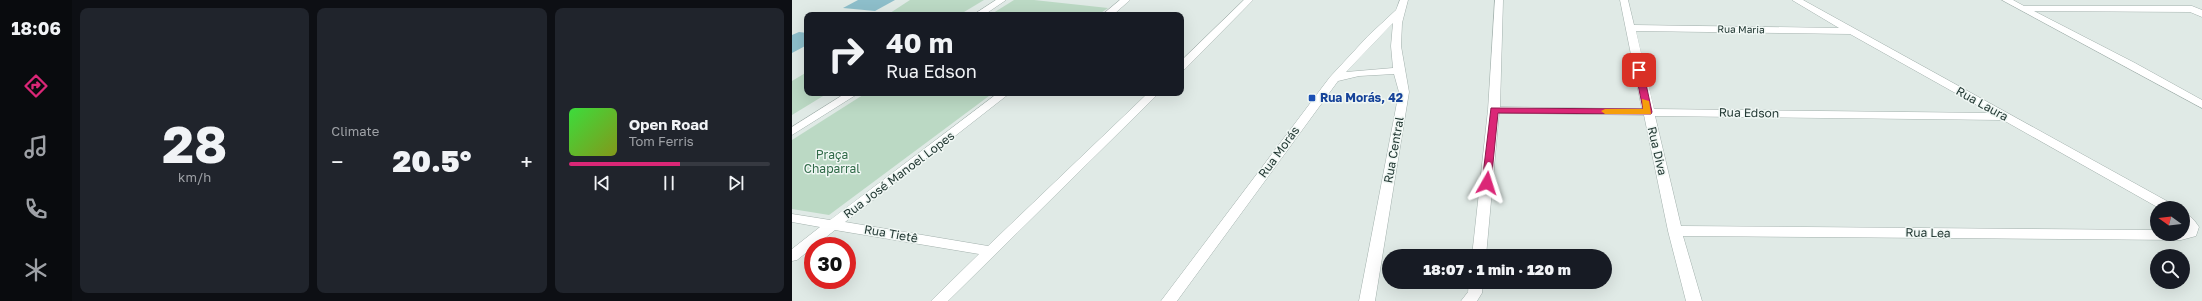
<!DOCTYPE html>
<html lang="en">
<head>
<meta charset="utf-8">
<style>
  :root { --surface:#171b24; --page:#20242c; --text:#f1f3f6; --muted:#9ea1a6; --line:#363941; --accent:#db2777 }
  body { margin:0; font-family:"Golos Text",sans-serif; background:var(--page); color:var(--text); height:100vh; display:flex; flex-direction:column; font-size:15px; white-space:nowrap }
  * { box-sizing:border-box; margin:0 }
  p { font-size:13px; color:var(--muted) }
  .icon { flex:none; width:22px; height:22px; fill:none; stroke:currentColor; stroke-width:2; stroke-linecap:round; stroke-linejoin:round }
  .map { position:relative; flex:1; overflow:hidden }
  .details { display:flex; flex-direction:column; gap:8px; padding:8px; background:#0d0f14; width:720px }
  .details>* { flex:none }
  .top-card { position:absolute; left:12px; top:12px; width:380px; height:84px; border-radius:8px; box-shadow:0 4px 16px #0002; background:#171b24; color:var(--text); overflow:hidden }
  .needle { width:26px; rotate:285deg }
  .fabs { position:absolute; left:1358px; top:201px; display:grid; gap:8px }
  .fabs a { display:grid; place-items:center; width:40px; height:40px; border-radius:50%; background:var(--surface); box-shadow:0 4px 16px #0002; font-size:20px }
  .speed { position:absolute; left:12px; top:237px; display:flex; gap:8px; font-size:20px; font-weight:700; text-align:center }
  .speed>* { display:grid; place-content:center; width:52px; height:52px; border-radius:50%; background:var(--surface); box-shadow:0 4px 16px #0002; line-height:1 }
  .speed .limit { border:6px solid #d22; background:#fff; color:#111 }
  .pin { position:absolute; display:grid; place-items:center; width:34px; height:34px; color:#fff; margin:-17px; border-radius:8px; box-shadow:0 2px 6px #0006 }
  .me { position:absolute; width:44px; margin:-22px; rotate:6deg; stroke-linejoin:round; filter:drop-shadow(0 0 3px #0008) }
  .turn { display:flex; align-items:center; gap:14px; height:84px; padding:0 16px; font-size:18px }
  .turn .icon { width:52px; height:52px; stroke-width:2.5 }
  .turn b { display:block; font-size:28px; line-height:34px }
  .big { font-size:30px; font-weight:800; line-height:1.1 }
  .details .widget { flex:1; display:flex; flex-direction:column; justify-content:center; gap:6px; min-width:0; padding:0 14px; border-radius:8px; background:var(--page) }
  .details .dial { align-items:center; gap:0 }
  .dial b { font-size:52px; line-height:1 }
  .song { display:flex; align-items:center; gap:12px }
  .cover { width:48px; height:48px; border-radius:6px; background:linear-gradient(135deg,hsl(120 70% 55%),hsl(70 70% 35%)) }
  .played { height:4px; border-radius:2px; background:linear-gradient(90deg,var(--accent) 55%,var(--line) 55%) }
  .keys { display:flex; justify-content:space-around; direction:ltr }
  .heat { display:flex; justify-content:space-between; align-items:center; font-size:22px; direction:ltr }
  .details .tiles { flex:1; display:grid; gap:8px; grid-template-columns:repeat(3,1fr) }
  .trip { position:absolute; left:590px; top:249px; width:230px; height:40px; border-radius:20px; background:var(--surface); box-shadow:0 4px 16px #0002; font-weight:800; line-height:40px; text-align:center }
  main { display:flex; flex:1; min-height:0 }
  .tab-bar { display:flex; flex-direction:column; width:72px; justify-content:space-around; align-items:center; background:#090b0e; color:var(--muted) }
  .tab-bar .icon { width:28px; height:28px }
  .tab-bar .current { color:var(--accent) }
  .tab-bar b { font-size:18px; color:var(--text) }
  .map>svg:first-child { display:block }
  .green { fill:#bbd9c4 }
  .water { fill:#8dbeca }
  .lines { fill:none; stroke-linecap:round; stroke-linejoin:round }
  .minor-casing { stroke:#a3b1ad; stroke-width:1 }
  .minor { fill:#fff; fill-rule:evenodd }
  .route { fill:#db2777; stroke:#8e194d }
  .slow { fill:#f59e0b }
  .transit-dot { fill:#1a4fb4; stroke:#f0f7f4; stroke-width:1.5 }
  .labels { text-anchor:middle; stroke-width:3; stroke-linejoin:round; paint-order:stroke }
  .far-street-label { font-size:10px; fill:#223833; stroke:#f0f7f4 }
  .transit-label { font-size:12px; font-weight:bold; fill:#164399; stroke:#f0f7f4; text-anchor:start }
  .street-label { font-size:12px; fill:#223833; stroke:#f0f7f4 }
  .park-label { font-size:12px; fill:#316b49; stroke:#f0f7f4 }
</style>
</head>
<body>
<main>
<nav class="tab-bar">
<b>18:06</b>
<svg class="icon current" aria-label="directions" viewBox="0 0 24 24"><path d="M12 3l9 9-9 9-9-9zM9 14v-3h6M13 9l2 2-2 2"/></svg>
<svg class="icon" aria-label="music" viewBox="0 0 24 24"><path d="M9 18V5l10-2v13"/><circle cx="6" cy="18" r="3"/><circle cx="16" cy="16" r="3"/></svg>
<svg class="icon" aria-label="phone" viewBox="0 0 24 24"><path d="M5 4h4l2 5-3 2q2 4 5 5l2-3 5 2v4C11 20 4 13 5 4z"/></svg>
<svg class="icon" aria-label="climate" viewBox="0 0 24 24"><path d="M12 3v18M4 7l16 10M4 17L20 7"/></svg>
</nav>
<section class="details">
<div class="tiles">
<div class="widget dial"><b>28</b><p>km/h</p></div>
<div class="widget"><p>Climate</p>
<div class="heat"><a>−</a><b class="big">20.5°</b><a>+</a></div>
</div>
<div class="widget">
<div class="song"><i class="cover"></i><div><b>Open Road</b><p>Tom Ferris</p></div></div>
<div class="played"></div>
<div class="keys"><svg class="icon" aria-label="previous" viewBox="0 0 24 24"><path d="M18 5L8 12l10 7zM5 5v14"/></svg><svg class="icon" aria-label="pause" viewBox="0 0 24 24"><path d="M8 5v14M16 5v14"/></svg><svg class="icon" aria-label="next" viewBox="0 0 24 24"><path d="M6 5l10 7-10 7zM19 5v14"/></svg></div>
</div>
</div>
</section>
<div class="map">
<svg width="1410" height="301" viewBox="0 0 1410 301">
  <rect width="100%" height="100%" fill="#e0eae6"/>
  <g class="green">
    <path d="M 118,0 L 192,0 L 167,15 L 95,15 Z"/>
    <path d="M 222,0 L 242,0 L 316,8 L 306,15 L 198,15 Z"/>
    <path d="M 15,72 L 15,93 L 36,93 L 0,115 L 0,81 Z"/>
    <path d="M 74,93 L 201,93 L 37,215 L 0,209 L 0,140 Z"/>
  </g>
  <g class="water">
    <path d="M 66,0 L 103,0 L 83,11 L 51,8 Z"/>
    <path d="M 7,32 L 15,33 L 15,45 L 0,53 L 0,35 Z"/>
  </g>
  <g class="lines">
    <g class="minor-casing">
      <g id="minor">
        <path d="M 204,0 L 214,0 L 192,15 L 181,15 Z"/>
        <path d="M 328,0 L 338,0 L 321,15 L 310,15 Z"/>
        <path d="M 452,0 L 461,0 L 393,69 L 389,70 L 389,61 Z"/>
        <path d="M 608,0 L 616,0 L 610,23 L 609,46 L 617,92 L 583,301 L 567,301 L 607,92 L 602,74 L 567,76 L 546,81 L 385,301 L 369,301 L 538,77 L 576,36 L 604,10 ZM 601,23 L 599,46 L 601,68 L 554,72 Z"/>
        <path d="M 703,0 L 711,0 L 708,107 L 850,109 L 828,0 L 836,0 L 842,25 L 1047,28 L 1000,0 L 1011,0 L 1382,205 L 1384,208 L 1367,208 L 1211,120 L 863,116 L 889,226 L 1365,230 L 1365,234 L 1391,234 L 1393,228 L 1391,226 L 1391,213 C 1398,214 1403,221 1407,227 L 1404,236 L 1389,240 L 891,236 L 910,301 L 894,301 L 876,231 L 852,115 L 707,113 L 694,256 L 680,256 L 696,110 ZM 844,31 L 1058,34 L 1199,113 L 862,109 Z"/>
        <path d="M 1210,0 L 1221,0 L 1232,6 L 1400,6 L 1410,10 L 1410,17 L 1398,12 L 1242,11 L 1343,63 L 1410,100 L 1410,108 Z"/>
        <path d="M 54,93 L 67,93 L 0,135 L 0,127 Z"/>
        <path d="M 206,93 L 218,93 L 53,222 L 196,246 L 356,93 L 367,93 L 156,301 L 139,301 L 187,254 L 43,230 L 5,260 L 0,261 L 0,249 L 28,227 L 0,222 L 0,214 L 38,220 Z"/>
        <path d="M 677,282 L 691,282 L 690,293 L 685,301 L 669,301 L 676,292 Z"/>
      </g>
    </g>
    <use href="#minor" class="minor"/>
  </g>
  <path class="route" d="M 847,67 L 851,70 L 860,112 L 859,114 L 706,113 L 699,183 L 695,186 L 691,185 L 690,183 L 699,108 L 851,109 L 843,70 Z"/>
  <path class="slow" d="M 850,99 L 857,101 L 859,114 L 813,114 L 809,111 L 813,109 L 851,109 Z"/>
  <rect class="transit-dot" x="516" y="94" width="8" height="8" rx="2"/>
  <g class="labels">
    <g class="far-street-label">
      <text transform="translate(949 29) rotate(1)" y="4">Rua Maria</text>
    </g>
    <g class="transit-label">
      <text x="528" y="102">Rua Morás, 42</text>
    </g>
    <g class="street-label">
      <text transform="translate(1190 104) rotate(29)" y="4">Rua Laura</text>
      <text transform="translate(957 113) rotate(1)" y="4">Rua Edson</text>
      <text transform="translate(602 150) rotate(-80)" y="4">Rua Central</text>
      <text transform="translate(865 151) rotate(77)" y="4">Rua Diva</text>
      <text transform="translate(487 152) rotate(-54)" y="4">Rua Morás</text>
      <text transform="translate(107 175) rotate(-37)" y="4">Rua José Manoel Lopes</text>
      <text transform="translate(1136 233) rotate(1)" y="4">Rua Lea</text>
      <text transform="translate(99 234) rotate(10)" y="4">Rua Tietê</text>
    </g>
    <g class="park-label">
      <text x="40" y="159">Praça<tspan x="40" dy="14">Chaparral</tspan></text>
    </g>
  </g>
</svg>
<div class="fabs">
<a><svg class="needle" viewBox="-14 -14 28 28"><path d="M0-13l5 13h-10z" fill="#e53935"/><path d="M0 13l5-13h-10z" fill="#9ea1a6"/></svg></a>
<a><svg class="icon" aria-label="search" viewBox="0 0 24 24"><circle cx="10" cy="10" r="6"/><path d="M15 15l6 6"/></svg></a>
</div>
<div class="speed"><div class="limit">30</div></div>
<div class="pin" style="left:847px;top:70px;background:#d93025"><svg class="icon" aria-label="arrive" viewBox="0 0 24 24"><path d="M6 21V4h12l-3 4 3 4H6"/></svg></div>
<svg class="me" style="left:695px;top:183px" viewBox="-20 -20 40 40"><path d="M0-17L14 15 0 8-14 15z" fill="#db2777" stroke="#fff" stroke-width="4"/></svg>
<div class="trip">18:07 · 1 min · 120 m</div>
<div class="top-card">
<div class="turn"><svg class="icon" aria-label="right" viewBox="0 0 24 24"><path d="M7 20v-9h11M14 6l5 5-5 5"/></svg><div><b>40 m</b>Rua Edson</div></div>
</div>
</div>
</main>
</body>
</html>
